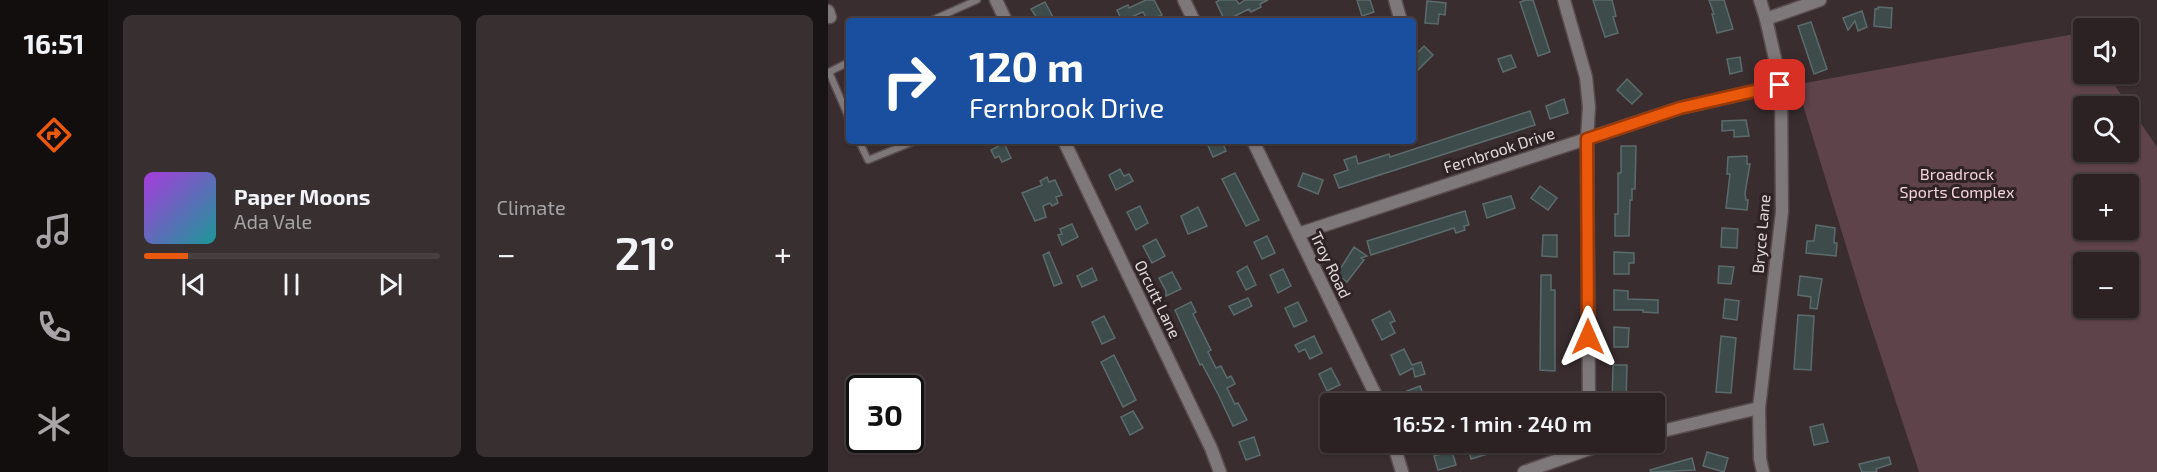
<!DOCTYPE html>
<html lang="en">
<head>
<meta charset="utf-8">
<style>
  :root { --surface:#2c2224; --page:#382f31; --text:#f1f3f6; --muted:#a6a4a6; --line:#483f41; --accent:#ea580c }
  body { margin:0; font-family:"Exo 2",sans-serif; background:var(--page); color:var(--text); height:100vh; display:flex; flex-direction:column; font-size:22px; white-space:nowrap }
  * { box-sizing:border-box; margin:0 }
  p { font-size:20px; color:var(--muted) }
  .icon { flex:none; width:33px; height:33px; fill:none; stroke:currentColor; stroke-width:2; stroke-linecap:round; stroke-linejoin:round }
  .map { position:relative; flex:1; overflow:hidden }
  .panel { display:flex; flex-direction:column; gap:15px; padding:15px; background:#181314; width:720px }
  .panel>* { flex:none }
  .banner { position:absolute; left:18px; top:18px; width:570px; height:126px; border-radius:6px; box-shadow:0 2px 4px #0004,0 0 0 2px var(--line); background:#1a4fa0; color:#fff; overflow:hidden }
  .tools { position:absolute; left:1245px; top:18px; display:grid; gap:12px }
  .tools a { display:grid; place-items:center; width:66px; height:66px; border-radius:6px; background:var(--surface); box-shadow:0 2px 4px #0004,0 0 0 2px var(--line); font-size:30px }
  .speed { position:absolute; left:18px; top:375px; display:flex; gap:12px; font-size:30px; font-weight:700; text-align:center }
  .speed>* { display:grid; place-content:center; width:78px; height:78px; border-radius:50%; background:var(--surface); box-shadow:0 2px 4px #0004,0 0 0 2px var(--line); line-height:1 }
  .speed .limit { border:3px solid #111; border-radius:9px; background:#fff; color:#111 }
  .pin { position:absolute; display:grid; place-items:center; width:51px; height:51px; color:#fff; margin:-26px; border-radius:12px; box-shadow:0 3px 9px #0006 }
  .me { position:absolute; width:66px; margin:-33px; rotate:0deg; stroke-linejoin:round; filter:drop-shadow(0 0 4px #0008) }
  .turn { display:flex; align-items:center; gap:21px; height:126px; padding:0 24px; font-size:27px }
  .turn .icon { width:78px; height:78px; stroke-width:2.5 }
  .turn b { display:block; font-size:42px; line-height:51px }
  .big { font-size:45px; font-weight:600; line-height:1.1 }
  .panel .card { flex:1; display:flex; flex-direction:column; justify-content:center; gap:9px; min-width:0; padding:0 21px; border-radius:9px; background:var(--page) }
  .song { display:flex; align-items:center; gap:18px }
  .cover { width:72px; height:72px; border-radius:9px; background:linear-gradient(135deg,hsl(280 70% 55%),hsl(180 70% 35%)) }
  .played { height:6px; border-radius:3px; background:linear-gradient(90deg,var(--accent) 15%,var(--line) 15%) }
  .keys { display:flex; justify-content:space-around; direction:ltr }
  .heat { display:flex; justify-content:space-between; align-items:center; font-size:33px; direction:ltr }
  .panel .tiles { flex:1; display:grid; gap:15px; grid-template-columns:repeat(2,1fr) }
  .trip { position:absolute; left:492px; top:393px; width:345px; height:60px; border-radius:6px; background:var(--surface); box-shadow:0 2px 4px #0004,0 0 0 2px var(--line); font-weight:600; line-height:60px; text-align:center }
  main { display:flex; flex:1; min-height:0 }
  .dock { display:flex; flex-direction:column; width:108px; justify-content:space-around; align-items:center; background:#120e0e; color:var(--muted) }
  .dock .icon { width:42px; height:42px }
  .dock .current { color:var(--accent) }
  .dock b { font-size:27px; color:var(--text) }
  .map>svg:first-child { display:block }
  .green { fill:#5f434a; fill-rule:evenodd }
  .building { fill:#3d4b4b; stroke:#5b6b6b; stroke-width:1.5 }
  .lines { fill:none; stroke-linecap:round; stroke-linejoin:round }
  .service-casing { stroke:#584c4f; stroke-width:9 }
  .minor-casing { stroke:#584c4f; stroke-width:15 }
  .tertiary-casing { stroke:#584c4f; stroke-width:15 }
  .service { stroke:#7f787a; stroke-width:6 }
  .minor { stroke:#7f787a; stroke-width:12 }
  .tertiary { stroke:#7f787a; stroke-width:12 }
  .route-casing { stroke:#983908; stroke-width:15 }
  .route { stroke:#ea580c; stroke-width:10 }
  .labels { text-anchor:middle; stroke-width:6; stroke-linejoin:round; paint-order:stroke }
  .street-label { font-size:16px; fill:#e0d8da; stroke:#2f2326 }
  .park-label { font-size:16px; fill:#f5d5dc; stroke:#2f2326 }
</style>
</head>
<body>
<main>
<nav class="dock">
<b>16:51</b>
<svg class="icon current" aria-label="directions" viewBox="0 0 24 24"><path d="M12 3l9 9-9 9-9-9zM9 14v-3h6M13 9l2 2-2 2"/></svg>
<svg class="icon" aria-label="music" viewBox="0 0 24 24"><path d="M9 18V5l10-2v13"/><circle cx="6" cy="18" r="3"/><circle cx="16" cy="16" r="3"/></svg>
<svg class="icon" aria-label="phone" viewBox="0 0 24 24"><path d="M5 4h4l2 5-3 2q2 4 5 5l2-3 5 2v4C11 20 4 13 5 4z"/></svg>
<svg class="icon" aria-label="climate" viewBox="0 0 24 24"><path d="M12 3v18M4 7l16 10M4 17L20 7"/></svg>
</nav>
<section class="panel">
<div class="tiles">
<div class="card">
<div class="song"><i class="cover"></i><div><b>Paper Moons</b><p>Ada Vale</p></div></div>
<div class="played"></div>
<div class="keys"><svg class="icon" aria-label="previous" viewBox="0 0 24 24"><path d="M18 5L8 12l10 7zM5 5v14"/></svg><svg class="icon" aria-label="pause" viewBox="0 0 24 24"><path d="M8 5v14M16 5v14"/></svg><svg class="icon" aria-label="next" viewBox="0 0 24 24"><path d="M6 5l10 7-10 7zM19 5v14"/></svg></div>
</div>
<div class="card"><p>Climate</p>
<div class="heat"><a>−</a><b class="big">21°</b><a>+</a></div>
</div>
</div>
</section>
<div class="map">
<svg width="1329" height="472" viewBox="0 0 1329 472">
  <rect width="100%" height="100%" fill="#3a2d30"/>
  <path class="green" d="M 1252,33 L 1255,38 L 1256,74 L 1279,74 L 1329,147 L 1329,472 L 1091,472 L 1038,311 L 971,92 L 966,85 ZM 1256,106 L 1300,106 L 1300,152 L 1256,152 ZM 1256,184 L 1300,184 L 1300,230 L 1256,230 ZM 1256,262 L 1300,262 L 1300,308 L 1256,308 Z"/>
  <g class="building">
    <path d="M 318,0 L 326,0 L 334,15 L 320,21 L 315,12 L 294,21 L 289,10 L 300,5 L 301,8 Z"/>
    <path d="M 392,0 L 408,0 L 411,4 L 417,0 L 440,0 L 432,4 L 433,7 L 423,12 L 421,9 L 397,21 L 388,2 Z"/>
    <path d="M 529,0 L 542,0 L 546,12 L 534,16 Z"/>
    <path d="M 698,0 L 705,0 L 722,52 L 710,56 L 692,2 Z"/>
    <path d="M 765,0 L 784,0 L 788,16 L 785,17 L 790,33 L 777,37 Z"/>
    <path d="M 881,0 L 896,0 L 905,29 L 889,33 L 884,14 L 886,14 Z"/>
    <path d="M 599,1 L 618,3 L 617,15 L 611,14 L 610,24 L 597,23 Z"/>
    <path d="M 217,2 L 227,21 L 211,21 L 203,9 Z"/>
    <path d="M 1050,7 L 1064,8 L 1063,28 L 1046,26 L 1047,9 L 1050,9 Z"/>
    <path d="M 1034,11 L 1039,27 L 1030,31 L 1027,21 L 1020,30 L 1015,18 Z"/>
    <path d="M 983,22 L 999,69 L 986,74 L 970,26 Z"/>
    <path d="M 596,46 L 605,55 L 590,70 L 585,65 L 585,57 Z"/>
    <path d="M 683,55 L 688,67 L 675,72 L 670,59 Z"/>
    <path d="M 912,57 L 914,71 L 902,74 L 899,59 Z"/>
    <path d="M 799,79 L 814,94 L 804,104 L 789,90 Z"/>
    <path d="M 736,99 L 740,113 L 722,119 L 718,106 Z"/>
    <path d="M 702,111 L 707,125 L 511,188 L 506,175 L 520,170 L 516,160 L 528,156 L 530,164 L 561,154 L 562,157 Z"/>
    <path d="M 918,120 L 921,136 L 906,137 L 906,130 L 894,131 L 894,121 Z"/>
    <path d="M 378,141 L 394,141 L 398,151 L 385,157 Z"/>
    <path d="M 176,143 L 183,158 L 174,162 L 171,156 L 167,158 L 163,150 Z"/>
    <path d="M 793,146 L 808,146 L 807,189 L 804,189 L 804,200 L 802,200 L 801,236 L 787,236 L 787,214 L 790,214 L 790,173 L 793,173 Z"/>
    <path d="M 919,156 L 919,164 L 922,164 L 917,193 L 918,200 L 920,200 L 919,210 L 898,208 L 902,174 L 899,174 L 900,157 Z"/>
    <path d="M 292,169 L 296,176 L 301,174 L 305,181 L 288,190 L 281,175 Z"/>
    <path d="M 407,173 L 431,220 L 418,226 L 394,179 Z"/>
    <path d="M 475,173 L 495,180 L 490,194 L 470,186 Z"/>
    <path d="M 219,177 L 221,182 L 227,180 L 234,195 L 228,197 L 230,203 L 224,206 L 222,203 L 215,206 L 218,217 L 207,221 L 194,193 L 214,185 L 212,181 Z"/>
    <path d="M 712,186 L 729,198 L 720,210 L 703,198 Z"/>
    <path d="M 683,196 L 687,208 L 659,218 L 655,204 Z"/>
    <path d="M 312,206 L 320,223 L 308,230 L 299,212 Z"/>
    <path d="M 370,207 L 379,226 L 360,234 L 353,216 Z"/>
    <path d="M 637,211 L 641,225 L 636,226 L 637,230 L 628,233 L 626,228 L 620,230 L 543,255 L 539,241 Z"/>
    <path d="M 244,224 L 250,237 L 234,245 L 230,235 L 234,234 L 232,229 Z"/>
    <path d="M 988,225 L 1007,228 L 1006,243 L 1009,243 L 1008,256 L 978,253 L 979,241 L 986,241 Z"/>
    <path d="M 894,228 L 910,229 L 909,248 L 893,247 Z"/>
    <path d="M 715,235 L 729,235 L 729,257 L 714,256 Z"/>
    <path d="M 439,236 L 447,253 L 434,259 L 426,242 Z"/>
    <path d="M 328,239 L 337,256 L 324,263 L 315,246 Z"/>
    <path d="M 526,247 L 539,256 L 533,258 L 536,260 L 519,282 L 509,274 Z"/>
    <path d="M 221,252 L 234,283 L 226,286 L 215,255 Z"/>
    <path d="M 786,252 L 806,253 L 806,263 L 801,263 L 801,274 L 786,274 Z"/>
    <path d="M 419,266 L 428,285 L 418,290 L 409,272 Z"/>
    <path d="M 891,266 L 906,267 L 903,284 L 890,283 Z"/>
    <path d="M 264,268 L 269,280 L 254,287 L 249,276 Z"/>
    <path d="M 455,269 L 463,286 L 450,293 L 442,275 Z"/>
    <path d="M 344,272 L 353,289 L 338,296 L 338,291 L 331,278 Z"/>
    <path d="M 713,275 L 723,275 L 723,290 L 727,290 L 727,371 L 712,370 Z"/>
    <path d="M 972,276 L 994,279 L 989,309 L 982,308 L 983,297 L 970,295 Z"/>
    <path d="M 786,290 L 800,291 L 800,299 L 830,300 L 830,313 L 815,312 L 815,310 L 786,310 Z"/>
    <path d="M 420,298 L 424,306 L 406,315 L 401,306 Z"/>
    <path d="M 897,299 L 911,301 L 909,320 L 895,318 Z"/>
    <path d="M 363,302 L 368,312 L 365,314 L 383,350 L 380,352 L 388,368 L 393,366 L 399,378 L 403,376 L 407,384 L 399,388 L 407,404 L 410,403 L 419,420 L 405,426 L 391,396 L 374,364 L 372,365 L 347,310 Z"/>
    <path d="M 470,302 L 479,321 L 466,327 L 457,308 Z"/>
    <path d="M 562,311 L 567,321 L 562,323 L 567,333 L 554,340 L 544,320 Z"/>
    <path d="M 970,315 L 986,316 L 983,370 L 966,369 Z"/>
    <path d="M 276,316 L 287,338 L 274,344 L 264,322 Z"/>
    <path d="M 786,327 L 801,328 L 800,347 L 786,347 Z"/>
    <path d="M 486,336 L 494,353 L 482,359 L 477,349 L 471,352 L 467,345 Z"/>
    <path d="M 893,336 L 908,338 L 903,393 L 888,392 Z"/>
    <path d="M 576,349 L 584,365 L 593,362 L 597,374 L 587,377 L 585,368 L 572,375 L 563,355 Z"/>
    <path d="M 286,355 L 308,400 L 295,407 L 273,362 Z"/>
    <path d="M 785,365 L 799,365 L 798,404 L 784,404 Z"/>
    <path d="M 503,368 L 512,385 L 499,391 L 491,374 Z"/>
    <path d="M 592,386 L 599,404 L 584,404 L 579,391 Z"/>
    <path d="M 305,411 L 315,428 L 302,435 L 293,417 Z"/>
    <path d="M 995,424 L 1000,442 L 986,445 L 982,427 Z"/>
    <path d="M 426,437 L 432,455 L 418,460 L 411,442 Z"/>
    <path d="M 649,442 L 689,442 L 689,445 L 643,459 L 639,445 Z"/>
    <path d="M 624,451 L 628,465 L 610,470 L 606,456 Z"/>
    <path d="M 879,452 L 900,458 L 896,472 L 875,466 Z"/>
    <path d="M 1061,457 L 1063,464 L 1048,469 L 1049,472 L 1034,472 L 1031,464 Z"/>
    <path d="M 864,458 L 867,470 L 823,472 L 822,470 Z"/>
  </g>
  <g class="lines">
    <g class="service-casing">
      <g id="service">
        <path d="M 102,21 L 149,0"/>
        <path d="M 21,62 L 1,72 L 21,118"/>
        <path d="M 31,141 L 40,160 L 87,141"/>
      </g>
    </g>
    <g class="minor-casing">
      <g id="minor">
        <path d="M 356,0 L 366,21"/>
        <path d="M 567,0 L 573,21"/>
        <path d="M 736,0 L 758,77 L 761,107 L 759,139 L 761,404"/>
        <path d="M 0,11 L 2,17"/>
        <path d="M 938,19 L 992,0"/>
        <path d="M 425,141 L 552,404"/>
        <path d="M 470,234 L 852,108 L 953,85"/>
        <path d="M 826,433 L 931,408"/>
        <path d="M 565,442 L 574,472"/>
        <path d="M 696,472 L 761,449 L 787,442"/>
      </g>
    </g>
    <g class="tertiary-casing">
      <g id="tertiary">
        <path d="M 168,0 L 178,21"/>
        <path d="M 932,0 L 938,19 L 953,85 L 954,212 L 931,408 L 932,459 L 935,472"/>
        <path d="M 236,141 L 383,448 L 392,472"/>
      </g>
    </g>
    <use href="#service" class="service"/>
    <use href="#minor" class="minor"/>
    <use href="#tertiary" class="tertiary"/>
  </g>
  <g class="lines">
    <g class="route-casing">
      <path id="route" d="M 760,337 L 759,139 L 852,108 L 952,85"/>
    </g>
    <use href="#route" class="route"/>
  </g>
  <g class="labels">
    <g class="street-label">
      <text transform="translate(671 150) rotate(-18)" y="6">Fernbrook Drive</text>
      <text transform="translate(933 234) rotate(-85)" y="6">Bryce Lane</text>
      <text transform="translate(503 265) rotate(64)" y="6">Troy Road</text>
      <text transform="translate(330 299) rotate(64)" y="6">Orcutt Lane</text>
    </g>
    <g class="park-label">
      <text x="1129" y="180">Broadrock<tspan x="1129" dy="18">Sports Complex</tspan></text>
    </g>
  </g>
</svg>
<div class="tools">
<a><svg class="icon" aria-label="sound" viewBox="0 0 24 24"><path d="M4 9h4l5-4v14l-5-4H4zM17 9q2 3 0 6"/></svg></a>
<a><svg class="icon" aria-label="search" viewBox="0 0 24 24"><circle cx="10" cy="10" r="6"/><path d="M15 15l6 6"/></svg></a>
<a>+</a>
<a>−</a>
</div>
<div class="speed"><div class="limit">30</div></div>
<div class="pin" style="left:952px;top:85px;background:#d93025"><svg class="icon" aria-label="arrive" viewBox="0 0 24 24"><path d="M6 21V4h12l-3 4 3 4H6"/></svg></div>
<svg class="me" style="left:760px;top:337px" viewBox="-20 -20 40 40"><path d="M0-17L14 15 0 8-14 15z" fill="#ea580c" stroke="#fff" stroke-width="4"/></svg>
<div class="trip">16:52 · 1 min · 240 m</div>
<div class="banner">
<div class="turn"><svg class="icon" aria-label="right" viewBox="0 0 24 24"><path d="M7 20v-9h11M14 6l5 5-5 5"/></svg><div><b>120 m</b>Fernbrook Drive</div></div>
</div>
</div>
</main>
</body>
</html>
